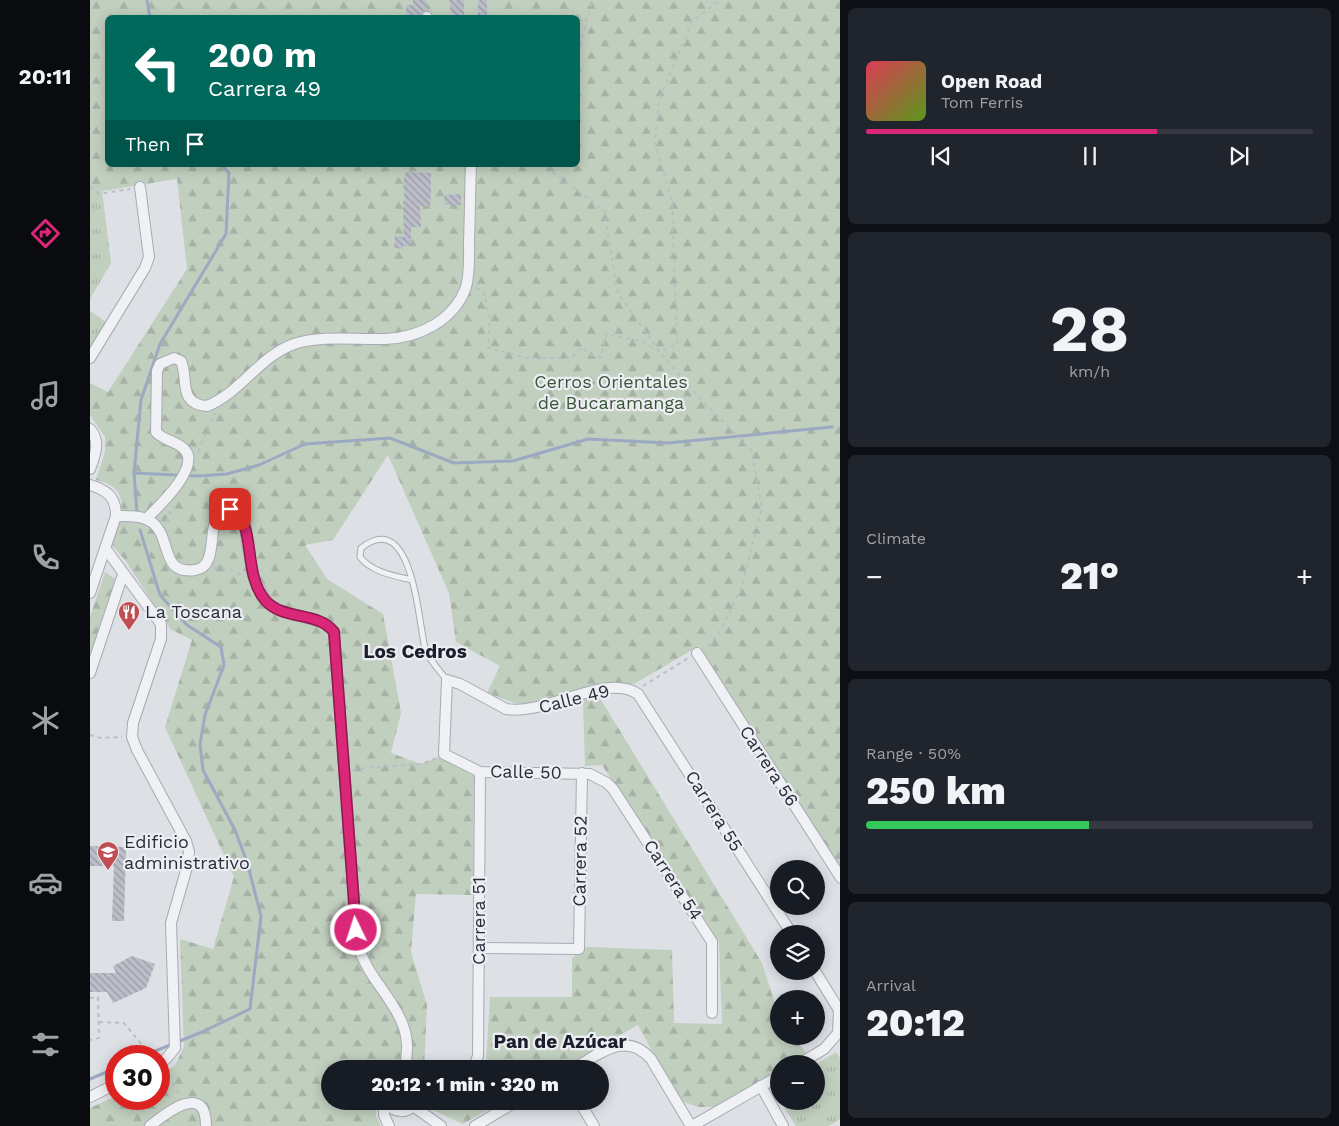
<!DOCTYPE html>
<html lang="en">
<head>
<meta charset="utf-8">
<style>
  :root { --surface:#171b24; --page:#20242c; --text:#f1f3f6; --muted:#9ea1a6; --line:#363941; --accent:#db2777 }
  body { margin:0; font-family:"Work Sans",sans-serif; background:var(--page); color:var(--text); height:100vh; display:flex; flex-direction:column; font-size:19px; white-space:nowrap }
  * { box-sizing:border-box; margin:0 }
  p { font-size:16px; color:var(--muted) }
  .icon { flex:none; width:28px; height:28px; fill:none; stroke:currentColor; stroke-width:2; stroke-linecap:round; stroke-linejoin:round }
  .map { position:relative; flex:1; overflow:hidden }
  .panel { display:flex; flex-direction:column; gap:8px; padding:8px; background:#0d0f14; width:499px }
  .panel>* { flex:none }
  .banner { position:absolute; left:15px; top:15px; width:475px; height:152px; border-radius:8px; box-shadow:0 2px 12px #0003; background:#00695c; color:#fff; overflow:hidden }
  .controls { position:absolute; left:680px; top:860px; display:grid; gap:10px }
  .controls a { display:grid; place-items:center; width:55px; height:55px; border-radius:50%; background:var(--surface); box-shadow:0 2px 12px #0003; font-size:25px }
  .speed { position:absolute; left:15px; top:1045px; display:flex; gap:10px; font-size:25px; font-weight:700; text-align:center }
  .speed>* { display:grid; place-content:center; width:65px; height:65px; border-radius:50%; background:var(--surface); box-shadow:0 2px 12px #0003; line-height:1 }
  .speed .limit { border:8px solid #d22; background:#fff; color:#111 }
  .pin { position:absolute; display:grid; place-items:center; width:42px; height:42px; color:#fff; margin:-21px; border-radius:10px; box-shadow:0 2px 8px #0006 }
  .me { position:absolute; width:55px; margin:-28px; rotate:356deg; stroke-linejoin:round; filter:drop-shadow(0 0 4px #0008) }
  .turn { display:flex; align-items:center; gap:18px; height:105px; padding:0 20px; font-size:22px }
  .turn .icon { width:65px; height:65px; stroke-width:2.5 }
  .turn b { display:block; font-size:35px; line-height:42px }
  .then { display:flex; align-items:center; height:48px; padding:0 20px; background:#0003; gap:10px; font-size:19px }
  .big { font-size:38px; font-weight:800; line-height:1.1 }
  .panel .widget { flex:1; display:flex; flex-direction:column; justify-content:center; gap:8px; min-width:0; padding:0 18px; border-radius:8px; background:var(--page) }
  .panel .dial { align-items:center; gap:0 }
  .dial b { font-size:65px; line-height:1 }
  .song { display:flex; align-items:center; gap:15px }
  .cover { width:60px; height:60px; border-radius:8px; background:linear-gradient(135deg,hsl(350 70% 55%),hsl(90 70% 35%)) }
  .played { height:5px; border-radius:2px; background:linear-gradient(90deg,var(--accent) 65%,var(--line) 65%) }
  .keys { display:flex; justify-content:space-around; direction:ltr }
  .heat { display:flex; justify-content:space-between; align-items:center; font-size:28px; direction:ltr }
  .charge { height:8px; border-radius:4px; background:linear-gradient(90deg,#34c759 50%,var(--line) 0) }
  .trip { position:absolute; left:231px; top:1060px; width:288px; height:50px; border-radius:25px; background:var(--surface); box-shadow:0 2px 12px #0003; font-weight:800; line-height:50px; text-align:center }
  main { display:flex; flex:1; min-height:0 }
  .menu { display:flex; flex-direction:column; width:90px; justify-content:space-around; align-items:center; background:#090b0e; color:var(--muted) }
  .menu .icon { width:35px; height:35px }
  .menu .selected { color:var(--accent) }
  .menu b { font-size:22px; color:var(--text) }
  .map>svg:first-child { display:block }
  .forest { fill:url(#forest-firs); fill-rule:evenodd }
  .park { fill:url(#park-tufts) }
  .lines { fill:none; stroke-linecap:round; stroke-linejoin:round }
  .stream { stroke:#9baac2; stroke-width:3 }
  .building { fill:url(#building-back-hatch) }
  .lane-casing { stroke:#a7aab2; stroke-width:7 }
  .street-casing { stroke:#a7aab2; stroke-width:12 }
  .path { stroke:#bbbec4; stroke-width:2; stroke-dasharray:4 4; stroke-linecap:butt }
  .lane { stroke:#eff1f4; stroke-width:5 }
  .street { stroke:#eff1f4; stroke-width:10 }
  .route-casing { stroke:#8e194d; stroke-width:12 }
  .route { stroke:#db2777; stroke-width:9 }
  .labels { text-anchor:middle; stroke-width:4.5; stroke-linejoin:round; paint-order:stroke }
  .park-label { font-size:18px; fill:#395537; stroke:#eceef3 }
  .poi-label { font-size:18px; fill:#282d3a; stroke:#eceef3; text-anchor:start }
  .street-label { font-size:18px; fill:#282d3a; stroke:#eceef3 }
  .neighbourhood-label { font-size:19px; font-weight:bold; fill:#1b1e2b; stroke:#eceef3 }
</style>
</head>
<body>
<main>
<nav class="menu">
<b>20:11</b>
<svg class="icon selected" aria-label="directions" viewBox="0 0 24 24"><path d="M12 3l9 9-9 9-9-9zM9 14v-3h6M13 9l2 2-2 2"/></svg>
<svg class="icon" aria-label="music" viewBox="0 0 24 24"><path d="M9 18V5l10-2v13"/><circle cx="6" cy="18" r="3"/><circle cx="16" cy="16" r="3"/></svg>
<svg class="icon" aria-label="phone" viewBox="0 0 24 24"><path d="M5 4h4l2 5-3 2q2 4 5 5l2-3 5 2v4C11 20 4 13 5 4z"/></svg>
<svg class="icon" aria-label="climate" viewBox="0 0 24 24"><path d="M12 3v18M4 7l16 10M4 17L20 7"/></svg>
<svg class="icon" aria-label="car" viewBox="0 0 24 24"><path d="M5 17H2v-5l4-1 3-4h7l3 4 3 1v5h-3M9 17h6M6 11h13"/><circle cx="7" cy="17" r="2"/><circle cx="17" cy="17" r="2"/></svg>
<svg class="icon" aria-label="filters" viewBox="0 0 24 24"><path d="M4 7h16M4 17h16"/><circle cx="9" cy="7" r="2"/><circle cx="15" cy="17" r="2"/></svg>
</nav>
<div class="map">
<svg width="751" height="1126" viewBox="0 0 751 1126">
  <defs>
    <pattern id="forest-firs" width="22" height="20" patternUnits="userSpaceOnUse" patternTransform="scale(1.25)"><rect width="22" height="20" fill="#c1cfbf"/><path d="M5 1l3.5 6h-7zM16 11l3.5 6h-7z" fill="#a6b2a5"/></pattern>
    <pattern id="park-tufts" width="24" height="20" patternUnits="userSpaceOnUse" patternTransform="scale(1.25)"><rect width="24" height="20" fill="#c1cfbf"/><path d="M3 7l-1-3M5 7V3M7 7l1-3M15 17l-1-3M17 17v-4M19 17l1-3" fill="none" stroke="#a6b2a5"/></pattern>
    <pattern id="building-back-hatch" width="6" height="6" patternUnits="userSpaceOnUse" patternTransform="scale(1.25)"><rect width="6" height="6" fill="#bbbec8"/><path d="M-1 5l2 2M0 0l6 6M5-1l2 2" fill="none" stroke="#989ba3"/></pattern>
  </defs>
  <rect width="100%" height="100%" fill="#dde0e5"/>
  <g class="forest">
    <path d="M 0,0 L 750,0 L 750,868 L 609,646 L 544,684 L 503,685 L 443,703 L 425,703 L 397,693 L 410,666 L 366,642 L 359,593 L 298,455 L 243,540 L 215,545 L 237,579 L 293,614 L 311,713 L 301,753 L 331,764 L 349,757 L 384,776 L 383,895 L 326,894 L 321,952 L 337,1005 L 334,1069 L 240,1069 L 240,1101 L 286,1101 L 286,1116 L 291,1126 L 0,1126 L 0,1108 L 26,1096 L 26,1099 L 69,1099 L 69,1075 L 85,1065 L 94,1047 L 90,939 L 123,949 L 144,877 L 75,727 L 102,640 L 80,629 L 35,560 L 22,545 C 30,517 45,489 6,480 L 15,452 L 15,437 L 0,415 L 0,383 L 18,392 L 97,269 L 87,179 L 12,191 L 0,183 ZM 18,18 L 488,18 L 488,165 L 18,165 Z"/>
    <path d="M 15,572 L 25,579 L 0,655 L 0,617 Z"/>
    <path d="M 508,695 L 672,963 L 689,1016 L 689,1036 L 703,1036 L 716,1053 L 698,1064 L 689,1064 L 689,1069 L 625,1107 L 608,1107 L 588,1100 L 548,1025 L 470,1069 L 392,1069 L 396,1062 L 400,997 L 482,997 L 482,958 L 497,947 L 582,950 L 584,1023 L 632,1024 L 629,942 L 512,765 L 495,766 L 493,699 Z"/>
    <path d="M 334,1101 L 413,1101 L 373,1124 L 334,1106 Z"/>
  </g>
  <g class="park">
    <path d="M 0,183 L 12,191 L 21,263 L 0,299 Z"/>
    <path d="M 0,311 L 16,322 L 0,349 Z"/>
    <path d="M 746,1052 L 750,1058 L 750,1119 L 739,1126 L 706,1126 L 690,1101 L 726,1101 L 726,1064 Z"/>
  </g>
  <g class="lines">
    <g class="stream">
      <path d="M 57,0 L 60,18"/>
      <path d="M 44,473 L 108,476 L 137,474 L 169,465 L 215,444 L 300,438 L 364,463 L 423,461 L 498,439 L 578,443 L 742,427"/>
      <path d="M 47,513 L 44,473 L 51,400 L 70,344 L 136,234 L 139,173 L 132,165"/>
      <path d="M 50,530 L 70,595 L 97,625 L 131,647 L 134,665 L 115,715 L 110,744 L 113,770 L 145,830 L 157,862 L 171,916 L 160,1009 L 112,1032 L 53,1056"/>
      <path d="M 0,1079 L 26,1068"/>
    </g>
  </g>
  <g class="building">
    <path d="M 323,0 L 336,0 L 339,11 L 334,11 L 330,15 L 316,15 L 316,5 L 323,5 Z"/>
    <path d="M 359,0 L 374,0 L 374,18 L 362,18 Z"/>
    <rect x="388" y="0" width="9" height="18"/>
    <path d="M 316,172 L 341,173 L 341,192 L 340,206 L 330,206 L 331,227 L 321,227 L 321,246 L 314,246 L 314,242 L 313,249 L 304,248 L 305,236 L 314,237 L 313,201 L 315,201 L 313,182 Z"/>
    <path d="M 371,194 L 371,205 L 355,205 L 354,195 Z"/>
    <path d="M 0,846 L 36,847 L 34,921 L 22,921 L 24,866 L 0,866 Z"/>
    <path d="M 42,956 L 65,964 L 56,988 L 23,1003 L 17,992 L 0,992 L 0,973 L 26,973 L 23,966 Z"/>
  </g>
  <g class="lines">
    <g class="lane-casing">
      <path id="lane" d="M 322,580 C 305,576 281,572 270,557 L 271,548 C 323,507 328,621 335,648 C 338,659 350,671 357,680"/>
    </g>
    <g class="street-casing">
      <g id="street">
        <path d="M 337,17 L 337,18"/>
        <path d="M 0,358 L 55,268 L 59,257 L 50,187"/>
        <path d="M 0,429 C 11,441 5,456 0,469"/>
        <path d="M 0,485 C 17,490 26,497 26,516 L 0,593"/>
        <path d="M 26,516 C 38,516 53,515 63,523 C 82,539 70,575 105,570 C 135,566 108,507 144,509 L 151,516 L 154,523 L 163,576 L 176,601 L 186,609 L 234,623 L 244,632 L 267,942 C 280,991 330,1013 314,1069"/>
        <path d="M 56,519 C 67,508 114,465 93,448 C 85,441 73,440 66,432 L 67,371 L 70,364 L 84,358 L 91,361 C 99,378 87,404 117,406 C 150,393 170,356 204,344 C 232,335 265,340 295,339 C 328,338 364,321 376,287 C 380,273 379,256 379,241 C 380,216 380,190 381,165"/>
        <path d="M 15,548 L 71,624 L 71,639 L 43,723 L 42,737 L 47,750 L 96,841 L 99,852 L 97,867 L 81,923 L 85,1048 L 76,1059 L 69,1063"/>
        <path d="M 607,653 L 751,878"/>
        <path d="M 0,673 L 33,574"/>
        <path d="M 389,948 L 489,949 L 492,773"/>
        <path d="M 622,1013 L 622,942 L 523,789 L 517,783 L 500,774 L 390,772 L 354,754 L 357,680 L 370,684 L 416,709 C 457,716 515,672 548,694 L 702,934"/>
        <path d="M 709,1064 L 734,1049 L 748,1033 L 749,1010 L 725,971"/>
        <path d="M 383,1069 L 388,1056 L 390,772"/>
        <path d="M 483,1069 C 509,1054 536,1030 561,1059 L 601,1126"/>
        <path d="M 671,1086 L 693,1126"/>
        <path d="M 0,1097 L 26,1084"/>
        <path d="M 294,1101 L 294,1115 L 299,1126"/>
        <path d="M 296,1101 C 303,1114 319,1115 326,1101"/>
        <path d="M 489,1101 L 504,1126"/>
        <path d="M 323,1106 L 351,1126"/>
        <path d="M 60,1126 C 77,1112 116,1082 116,1126"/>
        <path d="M 385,1126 L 427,1101"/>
        <path d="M 602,1126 L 689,1076"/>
      </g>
    </g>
    <g class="path">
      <path d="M 488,53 L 502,0"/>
      <path d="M 460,165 L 461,171 L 514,210 L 528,293 L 570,352 L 587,344 L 582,201 L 565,143 L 569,100 L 602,21 L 630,0"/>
      <path d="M 0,187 L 9,194 L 40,189"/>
      <path d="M 386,288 L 393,291 L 400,318 L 398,348 L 437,358 L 481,358 L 492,347 L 501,355 L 511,357 L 516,334 L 552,341 L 570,352 L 600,388 L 661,450 L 672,507 L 652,586 L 631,630 L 615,650"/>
      <path d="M 108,452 L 125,413"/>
      <path d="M 76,522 L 83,506"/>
      <path d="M 124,568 L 138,568 L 154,577"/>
      <path d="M 553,686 L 600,657"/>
      <path d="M 0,735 L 11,738 L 32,737"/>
      <path d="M 263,769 L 331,764 L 347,758"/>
      <path d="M 0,998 L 8,997 L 9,1038 L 0,1040"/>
      <path d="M 9,1022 L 34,1023 L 61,1056"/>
      <path d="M 72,1071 L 91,1095"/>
    </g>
    <use href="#lane" class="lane"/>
    <use href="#street" class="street"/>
  </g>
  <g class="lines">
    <g class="route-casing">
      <path id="route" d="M 140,509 L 147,512 C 165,533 154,575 175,600 C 193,621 228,611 244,632 L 266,930"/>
    </g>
    <use href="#route" class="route"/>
  </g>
  <defs>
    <g id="restaurant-pin" transform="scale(1.125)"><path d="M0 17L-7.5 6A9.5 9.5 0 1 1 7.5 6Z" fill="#bf4d51" stroke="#eceef3"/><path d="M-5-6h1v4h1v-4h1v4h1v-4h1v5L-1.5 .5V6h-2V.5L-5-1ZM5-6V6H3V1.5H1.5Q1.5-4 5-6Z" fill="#fff"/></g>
    <g id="university-pin" transform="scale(1.125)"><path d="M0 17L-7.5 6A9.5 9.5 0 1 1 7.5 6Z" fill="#bf4d51" stroke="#eceef3"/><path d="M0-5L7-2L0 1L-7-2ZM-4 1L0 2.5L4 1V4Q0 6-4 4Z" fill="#fff"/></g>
  </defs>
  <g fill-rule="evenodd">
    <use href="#restaurant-pin" x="39" y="612"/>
    <use href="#university-pin" x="18" y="852"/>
  </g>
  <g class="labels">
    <g class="park-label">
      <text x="521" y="388">Cerros Orientales<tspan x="521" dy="21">de Bucaramanga</tspan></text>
    </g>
    <g class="poi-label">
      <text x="55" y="618">La Toscana</text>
      <text x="34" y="848">Edificio<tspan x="34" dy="21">administrativo</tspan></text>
    </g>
    <g class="street-label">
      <text transform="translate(484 699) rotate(-14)" y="6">Calle 49</text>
      <text transform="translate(679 766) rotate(57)" y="6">Carrera 56</text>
      <text transform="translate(436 772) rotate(1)" y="6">Calle 50</text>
      <text transform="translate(624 811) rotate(58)" y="6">Carrera 55</text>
      <text transform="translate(490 861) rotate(-89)" y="6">Carrera 52</text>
      <text transform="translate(583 880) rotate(57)" y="6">Carrera 54</text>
      <text transform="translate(389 921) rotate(-90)" y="6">Carrera 51</text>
    </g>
    <g class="neighbourhood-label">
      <text x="325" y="658">Los Cedros</text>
      <text x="470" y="1048">Pan de Azúcar</text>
    </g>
  </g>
</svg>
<div class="controls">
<a><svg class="icon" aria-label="search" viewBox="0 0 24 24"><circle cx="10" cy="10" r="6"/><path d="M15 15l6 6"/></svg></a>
<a><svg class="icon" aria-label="layers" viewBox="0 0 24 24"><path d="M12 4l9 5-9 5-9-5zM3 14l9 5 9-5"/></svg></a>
<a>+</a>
<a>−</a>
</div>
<div class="speed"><div class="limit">30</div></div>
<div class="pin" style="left:140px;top:509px;background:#d93025"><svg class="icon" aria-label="arrive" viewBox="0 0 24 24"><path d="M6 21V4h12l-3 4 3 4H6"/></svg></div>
<svg class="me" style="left:266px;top:930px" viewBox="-20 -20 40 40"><circle r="17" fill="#db2777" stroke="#fff" stroke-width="3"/><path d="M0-11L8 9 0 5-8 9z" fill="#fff"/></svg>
<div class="trip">20:12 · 1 min · 320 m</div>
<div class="banner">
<div class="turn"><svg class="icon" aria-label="left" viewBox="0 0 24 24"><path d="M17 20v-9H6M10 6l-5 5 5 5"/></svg><div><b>200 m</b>Carrera 49</div></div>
<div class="then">Then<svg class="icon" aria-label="arrive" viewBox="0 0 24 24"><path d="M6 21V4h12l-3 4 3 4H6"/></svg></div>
</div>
</div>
<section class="panel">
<div class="widget">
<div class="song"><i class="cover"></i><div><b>Open Road</b><p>Tom Ferris</p></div></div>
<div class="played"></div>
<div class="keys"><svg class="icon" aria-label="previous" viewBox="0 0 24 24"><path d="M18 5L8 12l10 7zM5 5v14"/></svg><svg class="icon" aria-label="pause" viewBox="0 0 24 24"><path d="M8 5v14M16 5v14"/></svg><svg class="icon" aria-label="next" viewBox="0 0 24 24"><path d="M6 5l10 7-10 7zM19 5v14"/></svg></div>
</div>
<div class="widget dial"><b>28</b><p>km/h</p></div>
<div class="widget"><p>Climate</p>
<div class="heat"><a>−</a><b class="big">21°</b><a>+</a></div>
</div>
<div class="widget"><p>Range · 50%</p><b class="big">250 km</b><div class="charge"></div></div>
<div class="widget"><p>Arrival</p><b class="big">20:12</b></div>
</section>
</main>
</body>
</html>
